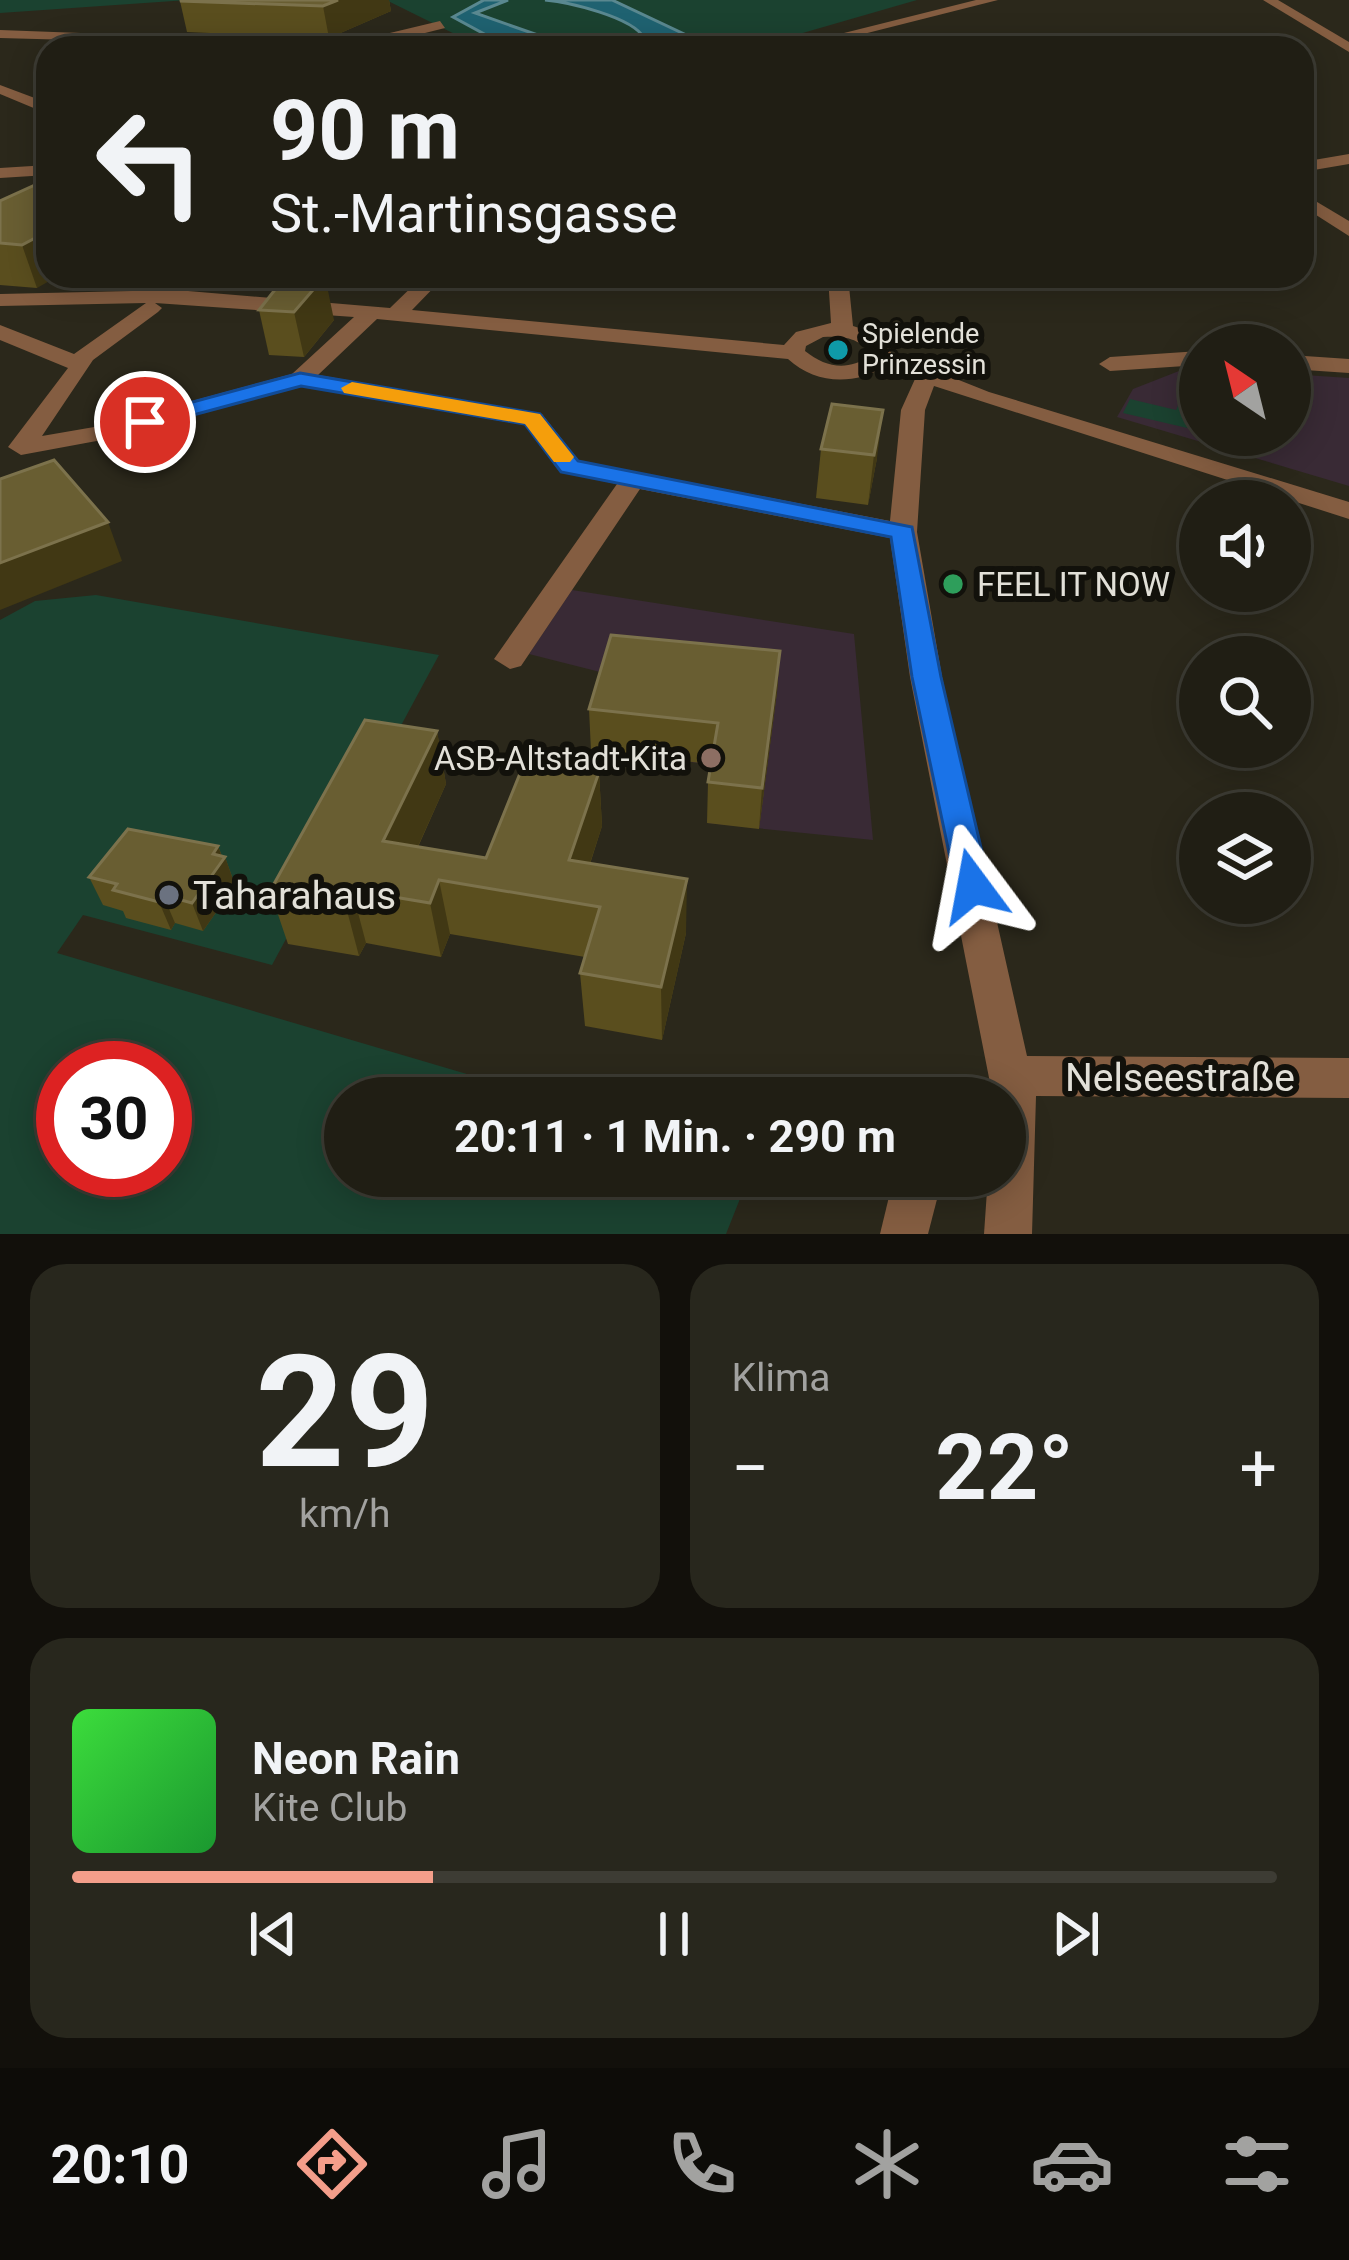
<!DOCTYPE html>
<html lang="de">
<head>
<meta charset="utf-8">
<style>
  :root { --surface:#201e14; --page:#28271d; --text:#f1f3f6; --muted:#a2a2a0; --line:#3d3c34; --accent:#f49e8a }
  body { margin:0; font-family:Roboto,sans-serif; background:var(--page); color:var(--text); height:100vh; display:flex; flex-direction:column; font-size:45px; white-space:nowrap }
  * { box-sizing:border-box; margin:0 }
  p { font-size:39px; color:var(--muted) }
  .icon { flex:none; width:66px; height:66px; fill:none; stroke:currentColor; stroke-width:2; stroke-linecap:round; stroke-linejoin:round }
  .map { position:relative; height:1234px; overflow:hidden }
  .drawer { display:flex; flex-direction:column; gap:30px; padding:30px; background:#12100b; flex:1 }
  .drawer>* { flex:none }
  .guide { position:absolute; left:36px; top:36px; width:1278px; height:252px; border-radius:36px; box-shadow:0 6px 30px #0003,0 0 0 3px var(--line); background:#201e14; color:var(--text); overflow:hidden }
  .needle { width:78px; rotate:325deg }
  .buttons { position:absolute; left:1179px; top:324px; display:grid; gap:24px }
  .buttons a { display:grid; place-items:center; width:132px; height:132px; border-radius:50%; background:var(--surface); box-shadow:0 6px 30px #0003,0 0 0 3px var(--line); font-size:60px }
  .speed { position:absolute; left:36px; top:1041px; display:flex; gap:24px; font-size:60px; font-weight:700; text-align:center }
  .speed>* { display:grid; place-content:center; width:156px; height:156px; border-radius:50%; background:var(--surface); box-shadow:0 6px 30px #0003,0 0 0 3px var(--line); line-height:1 }
  .speed .limit { border:18px solid #d22; background:#fff; color:#111 }
  .pin { position:absolute; display:grid; place-items:center; width:102px; height:102px; color:#fff; margin:-51px; border:6px solid #fff; border-radius:50%; box-shadow:0 3px 12px #0007 }
  .me { position:absolute; width:132px; margin:-66px; rotate:347deg; stroke-linejoin:round; filter:drop-shadow(0 0 9px #0008) }
  .turn { display:flex; align-items:center; gap:42px; height:252px; padding:0 36px; font-size:54px }
  .turn .icon { width:156px; height:156px; stroke-width:2.5 }
  .turn b { display:block; font-size:84px; line-height:102px }
  .big { font-size:90px; font-weight:700; line-height:1.1 }
  .drawer .card { flex:1; display:flex; flex-direction:column; justify-content:center; gap:18px; min-width:0; padding:0 42px; border-radius:36px; background:var(--page) }
  .drawer .dial { align-items:center; gap:0 }
  .dial b { font-size:156px; line-height:1 }
  .song { display:flex; align-items:center; gap:36px }
  .cover { width:144px; height:144px; border-radius:18px; background:linear-gradient(135deg,hsl(120 70% 55%),hsl(130 70% 35%)) }
  .played { height:12px; border-radius:6px; background:linear-gradient(90deg,var(--accent) 30%,var(--line) 30%) }
  .keys { display:flex; justify-content:space-around; direction:ltr }
  .heat { display:flex; justify-content:space-between; align-items:center; font-size:66px; direction:ltr }
  .drawer .tiles { flex:1; display:grid; gap:30px; grid-template-columns:1fr 1fr }
  .card:last-child { grid-column:span 2 }
  .trip { position:absolute; left:324px; top:1077px; width:702px; height:120px; border-radius:60px; background:var(--surface); box-shadow:0 6px 30px #0003,0 0 0 3px var(--line); font-weight:700; line-height:120px; text-align:center }
  .tabs { display:flex; height:192px; justify-content:space-around; align-items:center; background:#0d0c08; color:var(--muted) }
  .tabs .icon { width:84px; height:84px }
  .tabs .on { color:var(--accent) }
  .tabs b { font-size:54px; color:var(--text) }
  .map>svg:first-child { display:block }
  .education { fill:#392a35 }
  .green { fill:#1b4230; fill-rule:evenodd }
  .water { fill:#1f6271; stroke:#5a8890; stroke-width:3 }
  .lines { fill:none; stroke-linecap:round; stroke-linejoin:round }
  .minor { fill:#845d41; fill-rule:evenodd }
  .wall { fill:#5a4e1e }
  .shaded-wall { fill:#413814 }
  .building { fill:#695e32; stroke:#7c724c; stroke-width:3 }
  .route { fill:#1a73e8; stroke:#114b97; stroke-width:3 }
  .slow { fill:#f59e0b }
  .culture-dot { fill:#0f9aa8; stroke:#12110b; stroke-width:4.5 }
  .leisure-dot { fill:#2e9e5b; stroke:#12110b; stroke-width:4.5 }
  .education-dot { fill:#8d6e63; stroke:#12110b; stroke-width:4.5 }
  .worship-dot { fill:#6b7280; stroke:#12110b; stroke-width:4.5 }
  .labels { text-anchor:middle; stroke-width:12; stroke-linejoin:round; paint-order:stroke }
  .far-poi-label { font-size:27px; fill:#e2e0d8; stroke:#12110b; text-anchor:start }
  .poi-label { font-size:33px; fill:#e2e0d8; stroke:#12110b; text-anchor:start }
  .near-poi-label { font-size:39px; fill:#e2e0d8; stroke:#12110b; text-anchor:start }
  .near-street-label { font-size:39px; fill:#e2e0d8; stroke:#12110b }
</style>
</head>
<body>
<div class="map">
<svg width="1349" height="1234" viewBox="0 0 1349 1234">
  <rect width="100%" height="100%" fill="#2b281b"/>
  <g class="education">
    <path d="M 1200,369 L 1200,435 L 1290,435 L 1290,374 L 1349,378 L 1349,486 L 1117,417 L 1133,389 L 1179,371 Z"/>
    <path d="M 572,590 L 854,634 L 873,840 L 707,823 L 717,765 L 591,751 L 612,675 L 529,654 Z"/>
  </g>
  <g class="green">
    <path d="M 0,0 L 188,0 L 0,13 Z"/>
    <path d="M 386,0 L 917,0 L 751,48 L 483,48 Z"/>
    <path d="M 1187,386 L 1200,389 L 1200,431 L 1123,413 L 1130,399 L 1176,410 Z"/>
    <path d="M 96,595 L 439,655 L 272,965 L 83,915 L 57,953 L 548,1098 L 345,1098 L 345,1176 L 749,1176 L 726,1234 L 0,1234 L 0,620 L 35,601 ZM 63,1068 L 165,1068 L 165,1170 L 63,1170 Z"/>
  </g>
  <g class="water">
    <path d="M 484,0 L 508,0 L 475,13 L 575,48 L 510,48 L 453,17 Z"/>
    <path d="M 545,0 L 612,0 L 684,34 L 677,48 L 598,48 L 644,38 C 633,17 568,2 545,0 Z"/>
  </g>
  <g class="lines">
    <g class="minor">
      <path d="M 976,0 L 998,0 L 808,48 L 784,48 Z"/>
      <path d="M 1263,0 L 1278,0 L 1349,42 L 1349,52 Z"/>
      <path d="M 440,21 L 445,28 L 365,48 L 0,38 L 0,30 L 348,43 Z"/>
      <path d="M 0,85 L 48,103 L 48,114 L 0,94 Z"/>
      <path d="M 1349,154 L 1349,164 L 1302,172 L 1302,162 Z"/>
      <path d="M 48,165 L 48,175 L 0,178 L 0,168 Z"/>
      <path d="M 1302,193 L 1349,221 L 1349,236 L 1302,206 Z"/>
      <path d="M 423,276 L 445,276 L 412,310 L 784,345 L 796,332 L 831,323 L 828,276 L 848,276 L 853,326 L 881,335 L 891,353 L 989,392 L 1349,502 L 1349,519 L 934,386 L 925,410 L 917,532 L 942,677 L 1027,1056 L 1349,1058 L 1349,1098 L 1036,1096 L 1032,1234 L 984,1234 L 988,1176 L 1005,1176 L 1005,1098 L 993,1098 L 910,677 L 890,538 L 640,489 L 521,666 L 510,669 L 494,659 L 617,484 L 561,472 L 525,425 L 300,386 L 102,440 L 21,455 L 8,447 L 68,368 L 0,340 L 0,325 L 74,354 L 146,303 L 0,306 L 0,294 L 176,290 L 390,308 ZM 155,303 L 354,317 L 292,374 L 100,426 L 42,436 L 93,360 L 158,312 L 162,308 ZM 377,319 L 788,359 C 815,384 854,386 885,366 L 915,379 L 901,410 L 890,521 L 579,461 L 542,414 L 318,375 ZM 823,337 C 842,336 861,337 870,356 C 848,371 826,368 805,351 L 806,346 Z"/>
      <path d="M 1200,351 L 1200,365 L 1110,371 L 1099,364 L 1110,357 Z"/>
      <path d="M 1290,355 L 1349,359 L 1349,373 L 1290,369 Z"/>
      <path d="M 894,1176 L 943,1176 L 928,1234 L 880,1234 Z"/>
    </g>
  </g>
  <g class="wall">
    <path d="M 182,0 L 389,0 L 391,11 L 329,38 L 187,32 L 180,1 Z"/>
    <path d="M 48,179 L 37,288 L 0,285 L 0,201 Z"/>
    <path d="M 285,277 L 334,320 L 304,357 L 269,355 L 259,310 Z"/>
    <path d="M 832,404 L 877,458 L 868,505 L 816,498 L 821,449 Z"/>
    <path d="M 780,651 L 777,692 L 759,829 L 707,823 L 708,782 L 711,764 L 591,751 L 589,709 Z"/>
    <path d="M 437,731 L 446,784 L 418,847 L 486,858 L 599,772 L 602,826 L 590,864 L 686,933 L 662,1040 L 585,1026 L 580,973 L 585,957 L 450,934 L 441,957 L 366,943 L 359,956 L 288,944 L 270,891 Z"/>
    <path d="M 218,846 L 222,856 L 225,857 L 235,885 L 203,931 L 175,923 L 171,930 L 126,918 L 123,911 L 103,905 L 89,877 Z"/>
  </g>
  <g class="shaded-wall">
    <path d="M 338,0 L 389,0 L 391,11 L 329,38 L 323,6 Z"/>
    <path d="M 48,231 L 48,276 L 58,276 L 37,288 L 22,245 Z"/>
    <path d="M 325,276 L 334,320 L 304,357 L 294,312 Z"/>
    <path d="M 883,410 L 877,458 L 868,505 L 874,455 Z"/>
    <path d="M 108,522 L 122,561 L 0,610 L 0,563 Z"/>
    <path d="M 780,651 L 777,692 L 759,829 L 762,788 Z"/>
    <path d="M 437,731 L 446,784 L 396,895 L 383,841 Z"/>
    <path d="M 599,772 L 602,826 L 577,903 L 569,860 Z"/>
    <path d="M 218,846 L 223,860 L 225,857 L 235,885 L 203,931 L 192,903 L 213,854 Z"/>
    <path d="M 687,879 L 686,933 L 662,1040 L 661,987 Z"/>
    <path d="M 439,880 L 450,934 L 441,957 L 430,903 Z"/>
    <path d="M 352,890 L 366,943 L 359,956 L 345,903 Z"/>
    <path d="M 163,895 L 175,923 L 171,930 L 159,902 Z"/>
  </g>
  <g class="building">
    <path d="M 182,0 L 338,0 L 323,6 L 180,1 Z"/>
    <path d="M 48,179 L 48,231 L 22,245 L 0,243 L 0,201 Z"/>
    <path d="M 325,276 L 294,312 L 259,310 L 285,277 Z"/>
    <path d="M 832,404 L 883,410 L 874,455 L 821,449 Z"/>
    <path d="M 54,460 L 108,522 L 0,563 L 0,479 Z"/>
    <path d="M 611,635 L 780,651 L 762,788 L 708,782 L 718,723 L 589,709 Z"/>
    <path d="M 365,720 L 437,731 L 383,841 L 486,858 L 525,761 L 599,772 L 569,860 L 687,879 L 661,987 L 580,973 L 600,907 L 439,880 L 430,903 L 352,890 L 345,903 L 270,891 Z"/>
    <path d="M 128,829 L 218,846 L 213,854 L 225,857 L 192,903 L 163,895 L 159,902 L 113,890 L 117,884 L 89,877 Z"/>
  </g>
  <path class="route" d="M 300,373 L 540,414 L 578,461 L 912,527 L 941,677 L 990,886 L 985,895 L 973,899 L 961,895 L 956,886 L 912,677 L 891,537 L 561,472 L 525,424 L 301,386 L 145,428 L 133,422 L 137,417 Z"/>
  <path class="slow" d="M 352,382 L 540,414 L 574,457 L 570,462 L 554,462 L 525,424 L 344,393 L 341,388 Z"/>
  <circle class="culture-dot" cx="838" cy="350" r="12"/>
  <circle class="leisure-dot" cx="953" cy="584" r="12"/>
  <circle class="education-dot" cx="711" cy="758" r="12"/>
  <circle class="worship-dot" cx="169" cy="895" r="12"/>
  <g class="labels">
    <g class="far-poi-label">
      <text x="862" y="343">Spielende<tspan x="862" dy="31">Prinzessin</tspan></text>
    </g>
    <g class="poi-label">
      <text x="977" y="596">FEEL IT NOW</text>
      <text x="687" y="770" text-anchor="end">ASB-Altstadt-Kita</text>
    </g>
    <g class="near-poi-label">
      <text x="193" y="909">Taharahaus</text>
    </g>
    <g class="near-street-label">
      <text x="1180" y="1091">Nelseestraße</text>
    </g>
  </g>
</svg>
<div class="buttons">
<a><svg class="needle" viewBox="-14 -14 28 28"><path d="M0-13l5 13h-10z" fill="#e53935"/><path d="M0 13l5-13h-10z" fill="#a2a2a0"/></svg></a>
<a><svg class="icon" aria-label="sound" viewBox="0 0 24 24"><path d="M4 9h4l5-4v14l-5-4H4zM17 9q2 3 0 6"/></svg></a>
<a><svg class="icon" aria-label="search" viewBox="0 0 24 24"><circle cx="10" cy="10" r="6"/><path d="M15 15l6 6"/></svg></a>
<a><svg class="icon" aria-label="layers" viewBox="0 0 24 24"><path d="M12 4l9 5-9 5-9-5zM3 14l9 5 9-5"/></svg></a>
</div>
<div class="speed"><div class="limit">30</div></div>
<div class="pin" style="left:145px;top:422px;background:#d93025"><svg class="icon" aria-label="arrive" viewBox="0 0 24 24"><path d="M6 21V4h12l-3 4 3 4H6"/></svg></div>
<svg class="me" style="left:973px;top:886px" viewBox="-20 -20 40 40"><path d="M0-17L14 15 0 8-14 15z" fill="#1a73e8" stroke="#fff" stroke-width="4"/></svg>
<div class="trip">20:11 · 1 Min. · 290 m</div>
<div class="guide">
<div class="turn"><svg class="icon" aria-label="left" viewBox="0 0 24 24"><path d="M17 20v-9H6M10 6l-5 5 5 5"/></svg><div><b>90 m</b>St.-Martinsgasse</div></div>
</div>
</div>
<section class="drawer">
<div class="tiles">
<div class="card dial"><b>29</b><p>km/h</p></div>
<div class="card"><p>Klima</p>
<div class="heat"><a>−</a><b class="big">22°</b><a>+</a></div>
</div>
<div class="card">
<div class="song"><i class="cover"></i><div><b>Neon Rain</b><p>Kite Club</p></div></div>
<div class="played"></div>
<div class="keys"><svg class="icon" aria-label="previous" viewBox="0 0 24 24"><path d="M18 5L8 12l10 7zM5 5v14"/></svg><svg class="icon" aria-label="pause" viewBox="0 0 24 24"><path d="M8 5v14M16 5v14"/></svg><svg class="icon" aria-label="next" viewBox="0 0 24 24"><path d="M6 5l10 7-10 7zM19 5v14"/></svg></div>
</div>
</div>
</section>
<nav class="tabs">
<b>20:10</b>
<svg class="icon on" aria-label="directions" viewBox="0 0 24 24"><path d="M12 3l9 9-9 9-9-9zM9 14v-3h6M13 9l2 2-2 2"/></svg>
<svg class="icon" aria-label="music" viewBox="0 0 24 24"><path d="M9 18V5l10-2v13"/><circle cx="6" cy="18" r="3"/><circle cx="16" cy="16" r="3"/></svg>
<svg class="icon" aria-label="phone" viewBox="0 0 24 24"><path d="M5 4h4l2 5-3 2q2 4 5 5l2-3 5 2v4C11 20 4 13 5 4z"/></svg>
<svg class="icon" aria-label="climate" viewBox="0 0 24 24"><path d="M12 3v18M4 7l16 10M4 17L20 7"/></svg>
<svg class="icon" aria-label="car" viewBox="0 0 24 24"><path d="M5 17H2v-5l4-1 3-4h7l3 4 3 1v5h-3M9 17h6M6 11h13"/><circle cx="7" cy="17" r="2"/><circle cx="17" cy="17" r="2"/></svg>
<svg class="icon" aria-label="filters" viewBox="0 0 24 24"><path d="M4 7h16M4 17h16"/><circle cx="9" cy="7" r="2"/><circle cx="15" cy="17" r="2"/></svg>
</nav>
</body>
</html>
